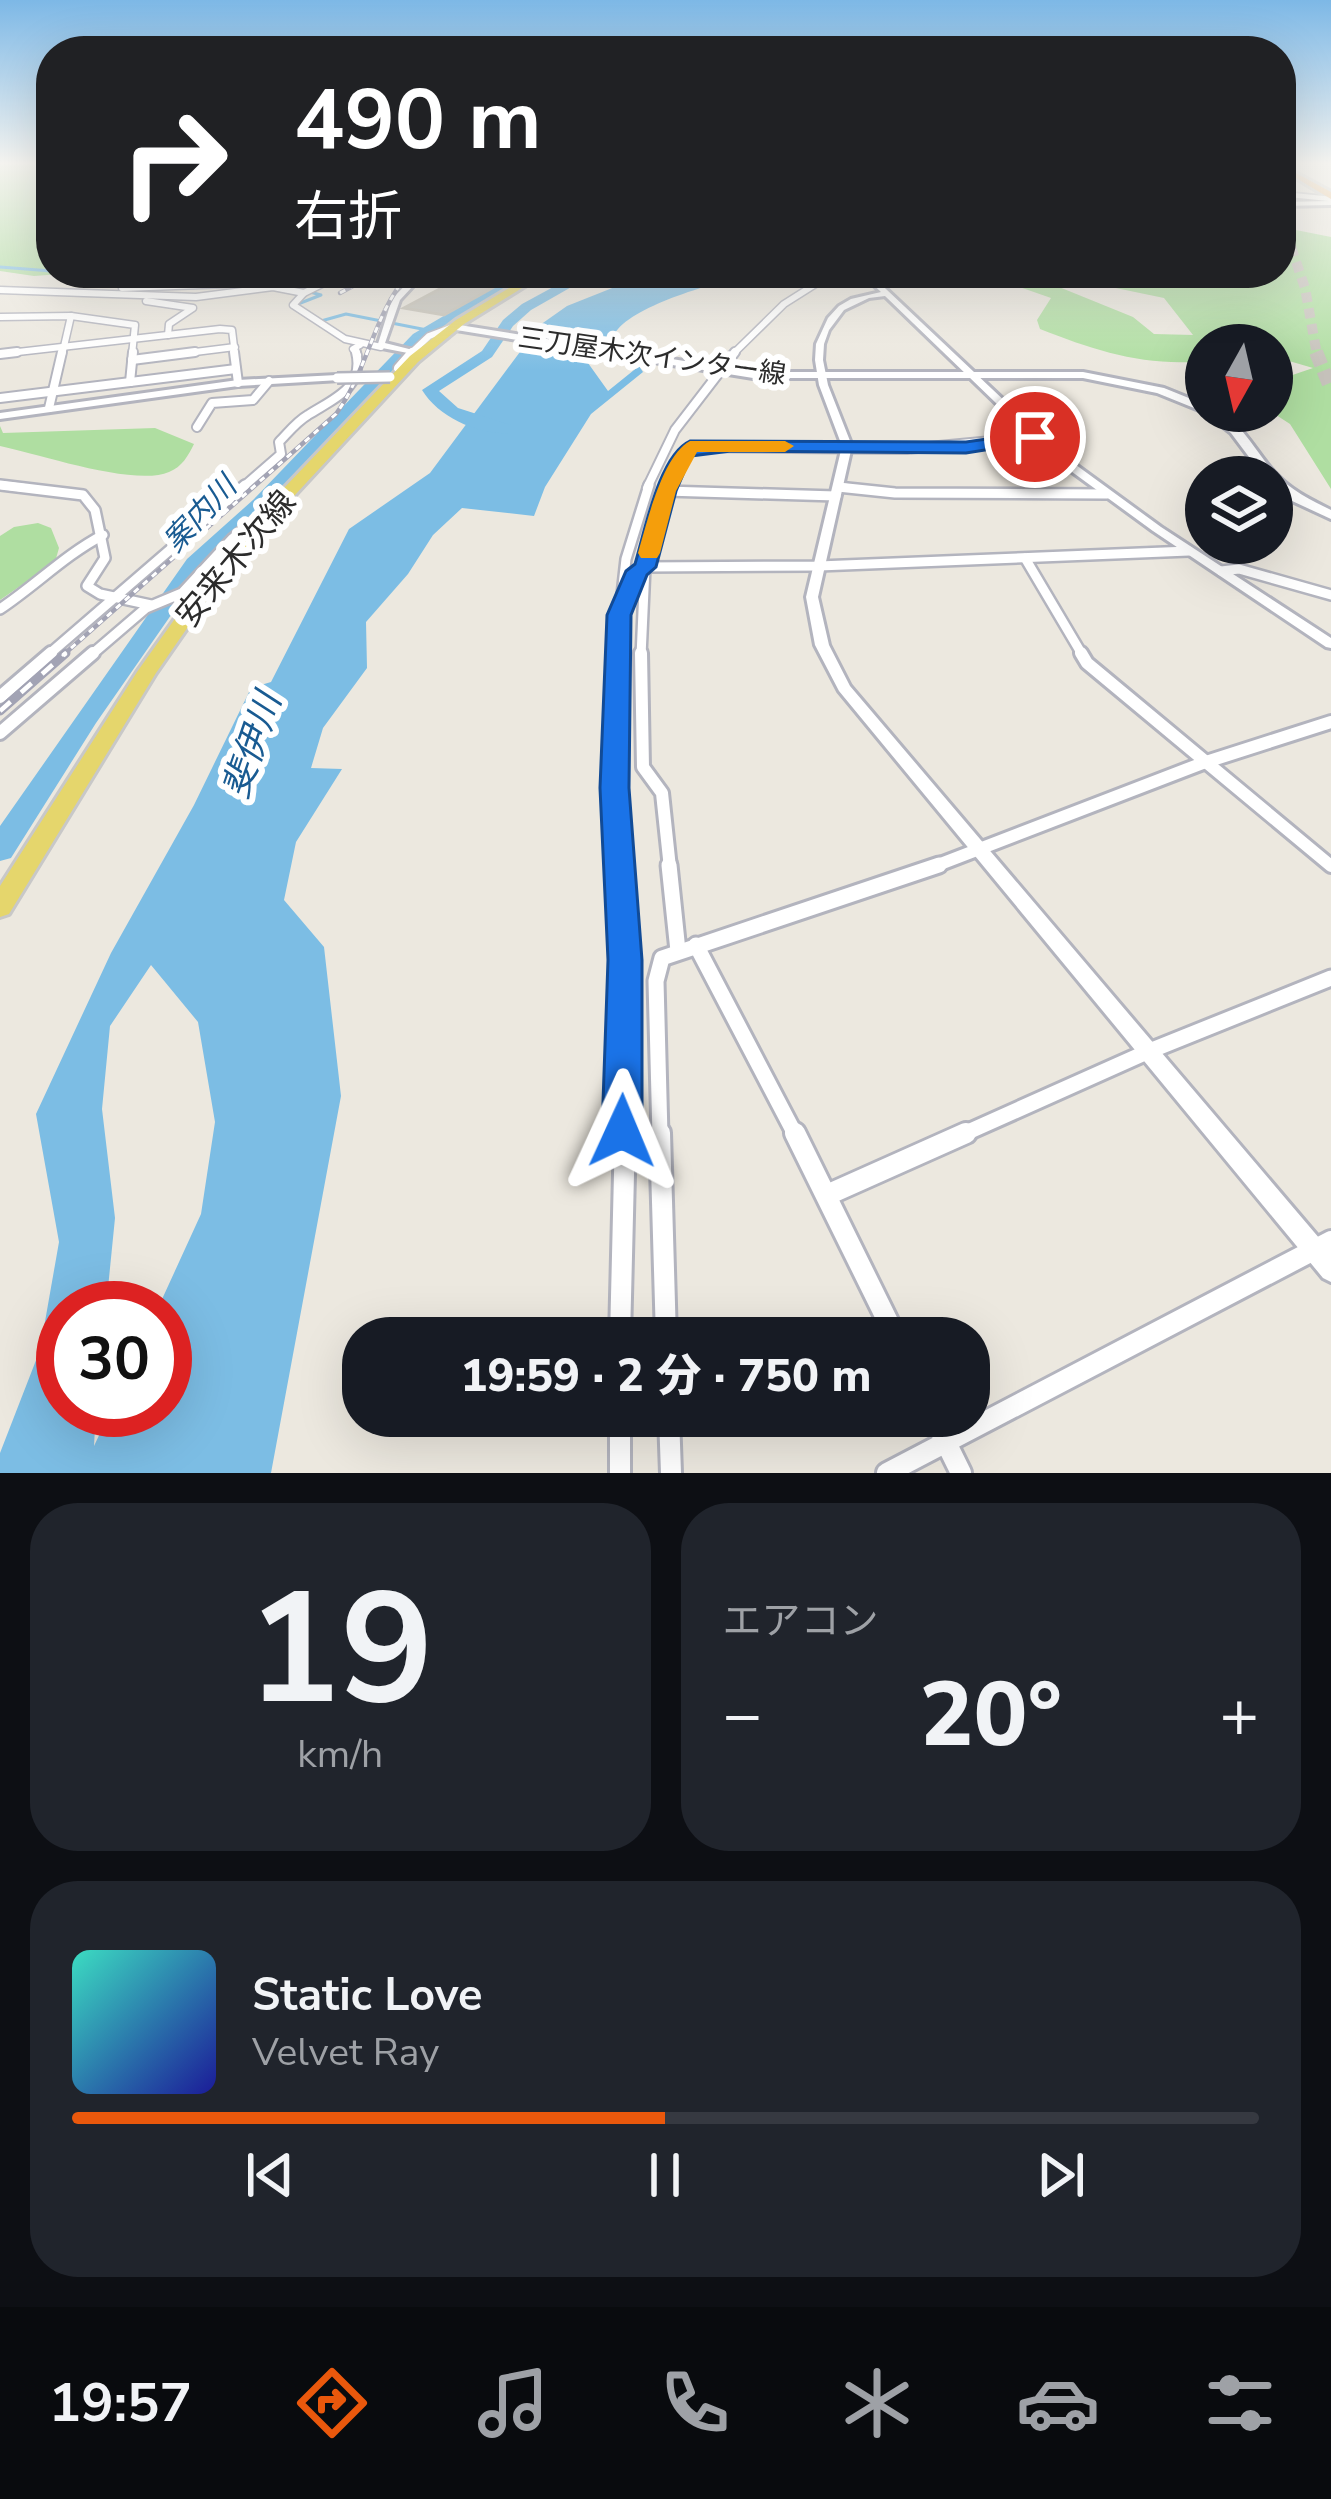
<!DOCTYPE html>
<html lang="ja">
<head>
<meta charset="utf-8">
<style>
  :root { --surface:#171b24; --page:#20242c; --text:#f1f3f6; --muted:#9ea1a6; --line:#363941; --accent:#ea580c }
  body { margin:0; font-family:"Nunito Sans","Noto Sans JP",sans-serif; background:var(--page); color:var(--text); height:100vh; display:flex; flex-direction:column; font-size:45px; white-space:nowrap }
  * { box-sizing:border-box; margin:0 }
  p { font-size:39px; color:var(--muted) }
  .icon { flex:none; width:66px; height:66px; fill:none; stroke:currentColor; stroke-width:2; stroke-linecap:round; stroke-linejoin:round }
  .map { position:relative; height:1473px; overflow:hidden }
  .panel { display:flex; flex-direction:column; gap:30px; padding:30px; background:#0d0f14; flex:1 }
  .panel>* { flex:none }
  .top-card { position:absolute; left:36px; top:36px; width:1260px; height:252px; border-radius:48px; box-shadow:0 12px 48px #0002; background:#202124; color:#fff; overflow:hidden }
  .needle { width:78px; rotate:188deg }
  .buttons { position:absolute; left:1185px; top:324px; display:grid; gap:24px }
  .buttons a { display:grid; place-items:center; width:108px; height:108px; border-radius:50%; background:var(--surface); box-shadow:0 12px 48px #0002; font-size:60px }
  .speed { position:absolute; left:36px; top:1281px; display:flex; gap:24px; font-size:60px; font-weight:700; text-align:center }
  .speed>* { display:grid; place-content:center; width:156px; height:156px; border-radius:50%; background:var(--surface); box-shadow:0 12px 48px #0002; line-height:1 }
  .speed .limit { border:18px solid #d22; background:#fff; color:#111 }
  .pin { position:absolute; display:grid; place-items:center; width:102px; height:102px; color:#fff; margin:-51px; border:6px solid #fff; border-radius:50%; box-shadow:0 3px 12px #0007 }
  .me { position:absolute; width:132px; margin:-66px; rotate:1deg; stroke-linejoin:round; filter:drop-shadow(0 0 9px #0008) }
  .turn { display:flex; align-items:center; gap:42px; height:252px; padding:0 60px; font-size:54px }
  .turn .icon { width:156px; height:156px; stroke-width:2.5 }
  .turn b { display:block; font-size:84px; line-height:102px }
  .big { font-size:90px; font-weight:800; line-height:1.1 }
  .panel .card { flex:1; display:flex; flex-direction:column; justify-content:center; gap:18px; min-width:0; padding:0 42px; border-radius:48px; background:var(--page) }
  .panel .dial { align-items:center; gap:0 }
  .dial b { font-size:156px; line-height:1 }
  .song { display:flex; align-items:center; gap:36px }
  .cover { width:144px; height:144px; border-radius:18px; background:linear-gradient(135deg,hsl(170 70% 55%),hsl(240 70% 35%)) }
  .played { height:12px; border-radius:6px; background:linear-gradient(90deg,var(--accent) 50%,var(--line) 50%) }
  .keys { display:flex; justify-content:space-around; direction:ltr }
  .heat { display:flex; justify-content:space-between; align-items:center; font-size:66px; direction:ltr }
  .panel .tiles { flex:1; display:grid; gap:30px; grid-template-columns:1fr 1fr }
  .card:last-child { grid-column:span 2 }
  .trip { position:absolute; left:342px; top:1317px; width:648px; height:120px; border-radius:48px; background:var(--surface); box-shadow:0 12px 48px #0002; font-weight:800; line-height:120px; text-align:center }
  .menu { display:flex; height:192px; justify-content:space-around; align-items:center; background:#090b0e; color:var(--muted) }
  .menu .icon { width:84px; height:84px }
  .menu .active { color:var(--accent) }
  .menu b { font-size:54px; color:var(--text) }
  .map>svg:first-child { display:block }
  .green { fill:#afdea1; fill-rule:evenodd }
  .water { fill:#7cbde4; fill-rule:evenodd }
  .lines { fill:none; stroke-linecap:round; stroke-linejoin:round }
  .stream { stroke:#7cbde4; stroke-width:3 }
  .river { fill:#7cbde4; fill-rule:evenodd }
  .building { fill:#c8c6be; stroke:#c8c4b9; stroke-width:3 }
  .trunk-tunnel-far2 { stroke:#c6c2bb; stroke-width:9; stroke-dasharray:9 4.5; stroke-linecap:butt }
  .trunk-tunnel-far1 { stroke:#c6c2bb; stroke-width:10; stroke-dasharray:10 6; stroke-linecap:butt }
  .trunk-tunnel { stroke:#c6c2bb; stroke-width:14; stroke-dasharray:14 6; stroke-linecap:butt }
  .minor-far6-casing { stroke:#b3b4be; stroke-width:8 }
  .minor-far5-casing { stroke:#b3b4be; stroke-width:9 }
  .minor-far4-casing { stroke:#b3b4be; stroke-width:12 }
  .minor-far3-casing { stroke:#b3b4be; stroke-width:14 }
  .minor-far2-casing { stroke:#b3b4be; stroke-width:18 }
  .minor-far1-casing { stroke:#b3b4be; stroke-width:21 }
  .minor-casing { stroke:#b3b4be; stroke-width:26 }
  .tertiary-casing { stroke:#b3b4be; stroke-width:6 }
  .secondary-casing { stroke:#b3b4be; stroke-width:6 }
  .primary-casing { stroke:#c8c8c8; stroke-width:6 }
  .motorway-casing { stroke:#c8c8c8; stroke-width:6 }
  .minor-far6 { stroke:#fff; stroke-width:4.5 }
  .minor-far5 { stroke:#fff; stroke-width:6 }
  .minor-far4 { stroke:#fff; stroke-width:8 }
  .minor-far3 { stroke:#fff; stroke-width:9 }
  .minor-far2 { stroke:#fff; stroke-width:12 }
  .minor-far1 { stroke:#fff; stroke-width:15 }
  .minor { stroke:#fff; stroke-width:20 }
  .tertiary { fill:#fff; fill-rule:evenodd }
  .secondary { fill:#fff; fill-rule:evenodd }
  .primary { fill:#e5d66c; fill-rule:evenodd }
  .motorway { fill:#f0b166; fill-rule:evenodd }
  .rail-far1-casing { stroke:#a2a3b4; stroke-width:4.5 }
  .rail-casing { stroke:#a2a3b4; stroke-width:9 }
  .rail-far1 { stroke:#fff; stroke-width:3; stroke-dasharray:6; stroke-linecap:butt }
  .rail { stroke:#fff; stroke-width:4.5; stroke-dasharray:14; stroke-linecap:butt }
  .tertiary-bridge-casing { stroke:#b3b4be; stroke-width:14; stroke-linecap:butt }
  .tertiary-bridge { stroke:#fff; stroke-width:9 }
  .route { fill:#1a73e8; stroke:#114b97; stroke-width:3 }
  .slow { fill:#f59e0b }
  .labels { text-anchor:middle; stroke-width:12; stroke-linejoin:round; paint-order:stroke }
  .far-street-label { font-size:27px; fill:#2c2c2c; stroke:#fff }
  .far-water-label { font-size:30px; font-style:italic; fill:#195b92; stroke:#fff }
  .street-label { font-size:33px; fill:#2c2c2c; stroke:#fff }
  .water-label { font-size:36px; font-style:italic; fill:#195b92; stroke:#fff }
</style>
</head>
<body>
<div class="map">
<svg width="1331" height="1473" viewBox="0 0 1331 1473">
  <rect width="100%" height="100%" fill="#ece8df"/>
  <g class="green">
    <path d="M 0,165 L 51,165 L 51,273 L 76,273 L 34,276 L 0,271 Z"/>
    <path d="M 1281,227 L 1331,237 L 1331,489 L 1290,424 L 1270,411 L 1272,382 L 1313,368 L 1272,356 L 1272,345 L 1206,345 L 1206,361 C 1145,367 1096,351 1040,329 L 1037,320 L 1051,298 L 980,273 L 1281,273 ZM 1082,281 L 1164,298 L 1193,335 L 1154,334 L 1133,317 L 1059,287 Z"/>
    <path d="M 0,426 L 3,433 L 155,428 L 194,444 C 188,456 182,467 169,472 C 135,487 39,454 0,446 Z"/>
    <path d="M 38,523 L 51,528 L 59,548 L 55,562 L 0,600 L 0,536 L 14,527 Z"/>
  </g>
  <path class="water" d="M 650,273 L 757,273 C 721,281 642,302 618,329 C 606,343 606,354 588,363 L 608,391 L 639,366 L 643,372 L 591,414 L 545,487 L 534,516 L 462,508 L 433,535 L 408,574 L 366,622 L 367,668 L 323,728 L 311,768 L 342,769 L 296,842 L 284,900 L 324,947 L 341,1096 L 271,1473 L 0,1473 L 0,1453 L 40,1350 L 59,1242 L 36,1114 L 111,953 L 194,805 L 251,688 L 271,682 L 349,529 L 430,473 L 540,325 L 567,306 ZM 151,965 L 198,1022 L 215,1122 L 201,1214 L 158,1308 L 165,1308 L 165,1410 L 111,1410 L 94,1446 L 96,1410 L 63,1410 L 63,1308 L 106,1308 L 115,1218 L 102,1109 L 110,1026 Z"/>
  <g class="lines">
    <g class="stream">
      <path d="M 0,267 L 51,271"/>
      <path d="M 96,273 L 145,283 L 227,281"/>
      <path d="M 256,282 L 298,289"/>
      <path d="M 298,304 L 321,295 L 310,292"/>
      <path d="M 321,321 L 346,314 L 427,330"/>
    </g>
    <g class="river">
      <path d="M 579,273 L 596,273 L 531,310 L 513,326 L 492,357 L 439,391 L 458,408 L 511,425 L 511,433 C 479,435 439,418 422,390 L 482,351 L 503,320 L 522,304 Z"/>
      <path d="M 505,280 L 517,283 L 423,340 L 267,508 L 203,569 L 96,723 L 11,858 L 0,861 L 0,826 L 187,559 L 253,500 L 413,334 Z"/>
    </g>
  </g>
  <path class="building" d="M 466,275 L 503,282 L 444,315 L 404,308 Z"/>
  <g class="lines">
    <path class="trunk-tunnel-far2" d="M 1281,232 L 1293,250"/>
    <path class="trunk-tunnel-far1" d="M 1291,247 L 1305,288 L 1317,355"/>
    <path class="trunk-tunnel" d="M 1316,352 L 1331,389"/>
    <g class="minor-far6-casing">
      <path id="minor-far6" d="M 1281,194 L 1331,199"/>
    </g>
    <g class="minor-far5-casing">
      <g id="minor-far5">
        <path d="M 344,273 L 304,293 L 293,305 L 345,339 L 381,347"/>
        <path d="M 122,288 L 257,283"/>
        <path d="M 0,290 L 196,297 L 273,287 L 304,293"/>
        <path d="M 146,301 L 193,308 L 169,324 L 168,335"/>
        <path d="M 71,316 L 135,325 L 132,355"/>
        <path d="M 0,317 L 71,316 L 62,355"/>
        <path d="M 0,354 L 220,329 L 232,330 L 235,355"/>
        <path d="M 171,355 L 235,347"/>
        <path d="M 358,355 L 353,349 L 360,345"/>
        <path d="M 409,355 L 429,336 L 453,327"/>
        <path d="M 732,355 L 784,304 L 833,273"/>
      </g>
    </g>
    <g class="minor-far4-casing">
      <g id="minor-far4">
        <path d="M 234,352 L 238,383"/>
        <path d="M 0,354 L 17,352"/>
        <path d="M 132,360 L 195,352"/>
        <path d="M 404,370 L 398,368 L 412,352"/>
        <path d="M 130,382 L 133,352"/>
        <path d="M 0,398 L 236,369"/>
        <path d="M 49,408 L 62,352"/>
        <path d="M 197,427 L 212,403 L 253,400 L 269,381"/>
        <path d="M 0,485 L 25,488"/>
        <path d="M 838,487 L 848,488"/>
        <path d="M 242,488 L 281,454 L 279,442 C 288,433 296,422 308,415 C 333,399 365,388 356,352"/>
        <path d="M 647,488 L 675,430 L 735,352"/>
        <path d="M 668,488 L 690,447 L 907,449 L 1035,437"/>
      </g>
    </g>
    <g class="minor-far3-casing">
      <g id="minor-far3">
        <path d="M 0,485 L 83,495 L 95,510 L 105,558 L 87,586 L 100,594 L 151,605"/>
        <path d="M 838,487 L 895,493 L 1107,494"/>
        <path d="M 666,491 L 836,496"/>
        <path d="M 1025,558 L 1083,656"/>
        <path d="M 1221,571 L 1239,569 L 1331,595"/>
        <path d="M 627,597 L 638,571 L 645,567 L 819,566 L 1189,551"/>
        <path d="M 0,609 C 36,585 65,555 103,535"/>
        <path d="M 47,656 L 245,485"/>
        <path d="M 90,656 L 146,608 L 182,593 L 232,539 L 264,513"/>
        <path d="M 615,656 L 626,559 L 649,485"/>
        <path d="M 641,656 L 645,567 L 669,485"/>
      </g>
    </g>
    <g class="minor-far2-casing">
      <g id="minor-far2">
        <path d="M 615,653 L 620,868"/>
        <path d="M 641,653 L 643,767 L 662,793 L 670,868"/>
        <path d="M 1081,653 L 1087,663 L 1331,866"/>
        <path d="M 0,697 L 51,653"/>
        <path d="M 0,733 L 93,653"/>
        <path d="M 930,868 L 1203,763 L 1331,722"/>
      </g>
    </g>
    <g class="minor-far1-casing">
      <g id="minor-far1">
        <path d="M 620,865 L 626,1004 L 625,1136"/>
        <path d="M 669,865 L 678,951"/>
        <path d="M 696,945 L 796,1136"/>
        <path d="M 660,1136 L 656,981 L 662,958 L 939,865"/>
        <path d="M 959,1136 L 1147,1052 L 1331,978"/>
      </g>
    </g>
    <g class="minor-casing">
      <g id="minor">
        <path d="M 660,1133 L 666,1338"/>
        <path d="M 795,1133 L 896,1338"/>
        <path d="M 827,1195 L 966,1133"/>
        <path d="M 620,1338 L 625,1133"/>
        <path d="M 620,1416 L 620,1473"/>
        <path d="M 669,1416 L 671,1473"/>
        <path d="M 933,1416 L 961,1473"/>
        <path d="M 887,1473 L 1331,1241"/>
      </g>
    </g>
    <g class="tertiary-casing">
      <g id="tertiary">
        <path d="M 417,273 L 425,273 L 400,300 L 385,343 L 417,351 L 413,354 L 377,347 L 392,299 Z"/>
        <path d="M 861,273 L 869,273 L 1061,454 L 1161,527 L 1331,638 L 1331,648 L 1326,647 L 1153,531 L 1053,458 L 885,296 L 869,298 L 844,310 L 829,330 L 824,344 L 823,360 L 828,385 L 852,446 L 818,597 L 829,645 L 850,686 L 1331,1252 L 1331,1282 L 1323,1278 L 839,691 L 815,645 L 806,597 L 842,446 L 819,385 L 815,360 L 816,344 L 828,318 L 839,306 L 851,299 L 881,292 Z"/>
        <path d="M 337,375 L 341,378 L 340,380 L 238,386 L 0,419 L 0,413 L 238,380 Z"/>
      </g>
    </g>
    <g class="secondary-casing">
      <g id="secondary">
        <path d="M 1331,201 L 1331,205 L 1281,206 L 1281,202 Z"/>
        <path d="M 489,273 L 502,273 L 528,282 L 524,285 Z"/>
        <path d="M 453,324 L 753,372 L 1083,372 L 1164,388 L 1206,405 L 1206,411 C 1238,411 1255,453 1275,473 C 1290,490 1311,500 1331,510 L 1331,519 L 1290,500 L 1272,484 L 1272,477 L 1264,477 L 1231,433 L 1204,412 L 1157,393 L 1083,378 L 753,378 L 450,329 L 448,327 Z"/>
      </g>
    </g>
    <g class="primary-casing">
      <path id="primary" d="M 534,273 L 546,273 L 464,324 L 418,362 L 233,562 L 156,673 L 9,914 L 0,917 L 0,886 L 137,672 L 221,554 L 410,356 L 456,320 Z"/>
    </g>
    <g class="motorway-casing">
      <path id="motorway" d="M 1281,165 L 1331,192 L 1331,199 L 1281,169 Z"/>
    </g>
    <use href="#minor-far6" class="minor-far6"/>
    <use href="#minor-far5" class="minor-far5"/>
    <use href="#minor-far4" class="minor-far4"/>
    <use href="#minor-far3" class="minor-far3"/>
    <use href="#minor-far2" class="minor-far2"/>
    <use href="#minor-far1" class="minor-far1"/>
    <use href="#minor" class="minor"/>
    <use href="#tertiary" class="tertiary"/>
    <use href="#secondary" class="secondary"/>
    <use href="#primary" class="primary"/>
    <use href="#motorway" class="motorway"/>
    <g class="rail-far1-casing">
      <g id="rail-far1">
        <path d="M 340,293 L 377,273"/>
        <path d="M 62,656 L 336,414 C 368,370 373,315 409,273"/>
      </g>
    </g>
    <g class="rail-casing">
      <path id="rail" d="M 0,711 L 66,653"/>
    </g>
    <use href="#rail-far1" class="rail-far1"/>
    <use href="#rail" class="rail"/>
    <g class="tertiary-bridge-casing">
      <path id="tertiary-bridge" d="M 337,378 L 390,377"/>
    </g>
    <use href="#tertiary-bridge" class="tertiary-bridge"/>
  </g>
  <linearGradient id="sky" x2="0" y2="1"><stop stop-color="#7db8e6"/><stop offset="0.44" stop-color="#f6f5f1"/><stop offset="1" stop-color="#f6f5f1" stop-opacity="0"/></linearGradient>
  <rect width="1331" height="371" fill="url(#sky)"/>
  <path class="route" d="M 1035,432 L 1044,437 L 1041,441 L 966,453 L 731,451 L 691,456 L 676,491 L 656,567 L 647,575 L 631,615 L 629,788 L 642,960 L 642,1131 L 636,1145 L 622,1150 L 608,1145 L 602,1131 L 608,960 L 600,788 L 607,615 L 626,571 L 635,564 C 645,531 659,455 690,441 L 966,442 Z"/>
  <path class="slow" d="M 690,441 L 785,441 L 794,446 L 785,452 L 697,452 L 676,491 L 660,553 L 657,558 L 641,558 L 638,553 C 647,523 662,456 690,441 Z"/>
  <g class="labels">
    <g class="far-street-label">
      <text transform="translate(652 356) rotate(8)" y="9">三刀屋木次インター線</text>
    </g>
    <g class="far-water-label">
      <text transform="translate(200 514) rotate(-47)" y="10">案内川</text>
    </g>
    <g class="street-label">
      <text transform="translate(235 558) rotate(-50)" y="12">安来木次線</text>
    </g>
    <g class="water-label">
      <text transform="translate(251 745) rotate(-71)" y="13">斐伊川</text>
    </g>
  </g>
</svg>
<div class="buttons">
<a><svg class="needle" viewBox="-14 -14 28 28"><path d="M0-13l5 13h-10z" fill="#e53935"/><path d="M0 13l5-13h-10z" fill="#9ea1a6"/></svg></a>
<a><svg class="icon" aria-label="layers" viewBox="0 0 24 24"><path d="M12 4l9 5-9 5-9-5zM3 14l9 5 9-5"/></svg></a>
</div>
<div class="speed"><div class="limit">30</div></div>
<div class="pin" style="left:1035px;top:437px;background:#d93025"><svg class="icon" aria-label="arrive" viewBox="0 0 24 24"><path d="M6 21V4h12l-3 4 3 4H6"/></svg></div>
<svg class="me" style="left:622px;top:1131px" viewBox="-20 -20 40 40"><path d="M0-17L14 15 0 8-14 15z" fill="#1a73e8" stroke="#fff" stroke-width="4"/></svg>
<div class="trip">19:59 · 2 分 · 750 m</div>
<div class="top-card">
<div class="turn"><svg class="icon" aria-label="right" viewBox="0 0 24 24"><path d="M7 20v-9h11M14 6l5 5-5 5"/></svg><div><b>490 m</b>右折</div></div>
</div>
</div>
<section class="panel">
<div class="tiles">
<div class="card dial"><b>19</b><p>km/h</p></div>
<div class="card"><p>エアコン</p>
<div class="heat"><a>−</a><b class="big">20°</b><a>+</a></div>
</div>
<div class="card">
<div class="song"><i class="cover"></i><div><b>Static Love</b><p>Velvet Ray</p></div></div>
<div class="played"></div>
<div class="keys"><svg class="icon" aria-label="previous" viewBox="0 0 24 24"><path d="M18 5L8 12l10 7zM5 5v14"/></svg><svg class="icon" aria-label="pause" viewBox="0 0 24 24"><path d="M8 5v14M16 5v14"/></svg><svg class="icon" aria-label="next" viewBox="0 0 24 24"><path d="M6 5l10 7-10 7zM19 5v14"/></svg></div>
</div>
</div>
</section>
<nav class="menu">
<b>19:57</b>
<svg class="icon active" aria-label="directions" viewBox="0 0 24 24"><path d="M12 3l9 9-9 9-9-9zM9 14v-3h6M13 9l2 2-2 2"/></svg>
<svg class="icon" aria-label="music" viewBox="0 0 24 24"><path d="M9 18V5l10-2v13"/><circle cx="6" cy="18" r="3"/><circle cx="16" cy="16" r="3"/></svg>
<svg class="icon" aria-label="phone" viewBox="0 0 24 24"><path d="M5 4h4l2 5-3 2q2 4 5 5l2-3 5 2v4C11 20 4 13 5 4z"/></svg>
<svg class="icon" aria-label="climate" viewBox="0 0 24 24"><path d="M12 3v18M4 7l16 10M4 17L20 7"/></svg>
<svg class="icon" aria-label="car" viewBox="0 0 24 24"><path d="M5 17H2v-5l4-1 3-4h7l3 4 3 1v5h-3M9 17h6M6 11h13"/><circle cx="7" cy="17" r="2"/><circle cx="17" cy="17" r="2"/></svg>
<svg class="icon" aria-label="filters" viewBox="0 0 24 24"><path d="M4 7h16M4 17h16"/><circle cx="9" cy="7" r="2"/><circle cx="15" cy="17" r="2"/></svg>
</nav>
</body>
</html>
